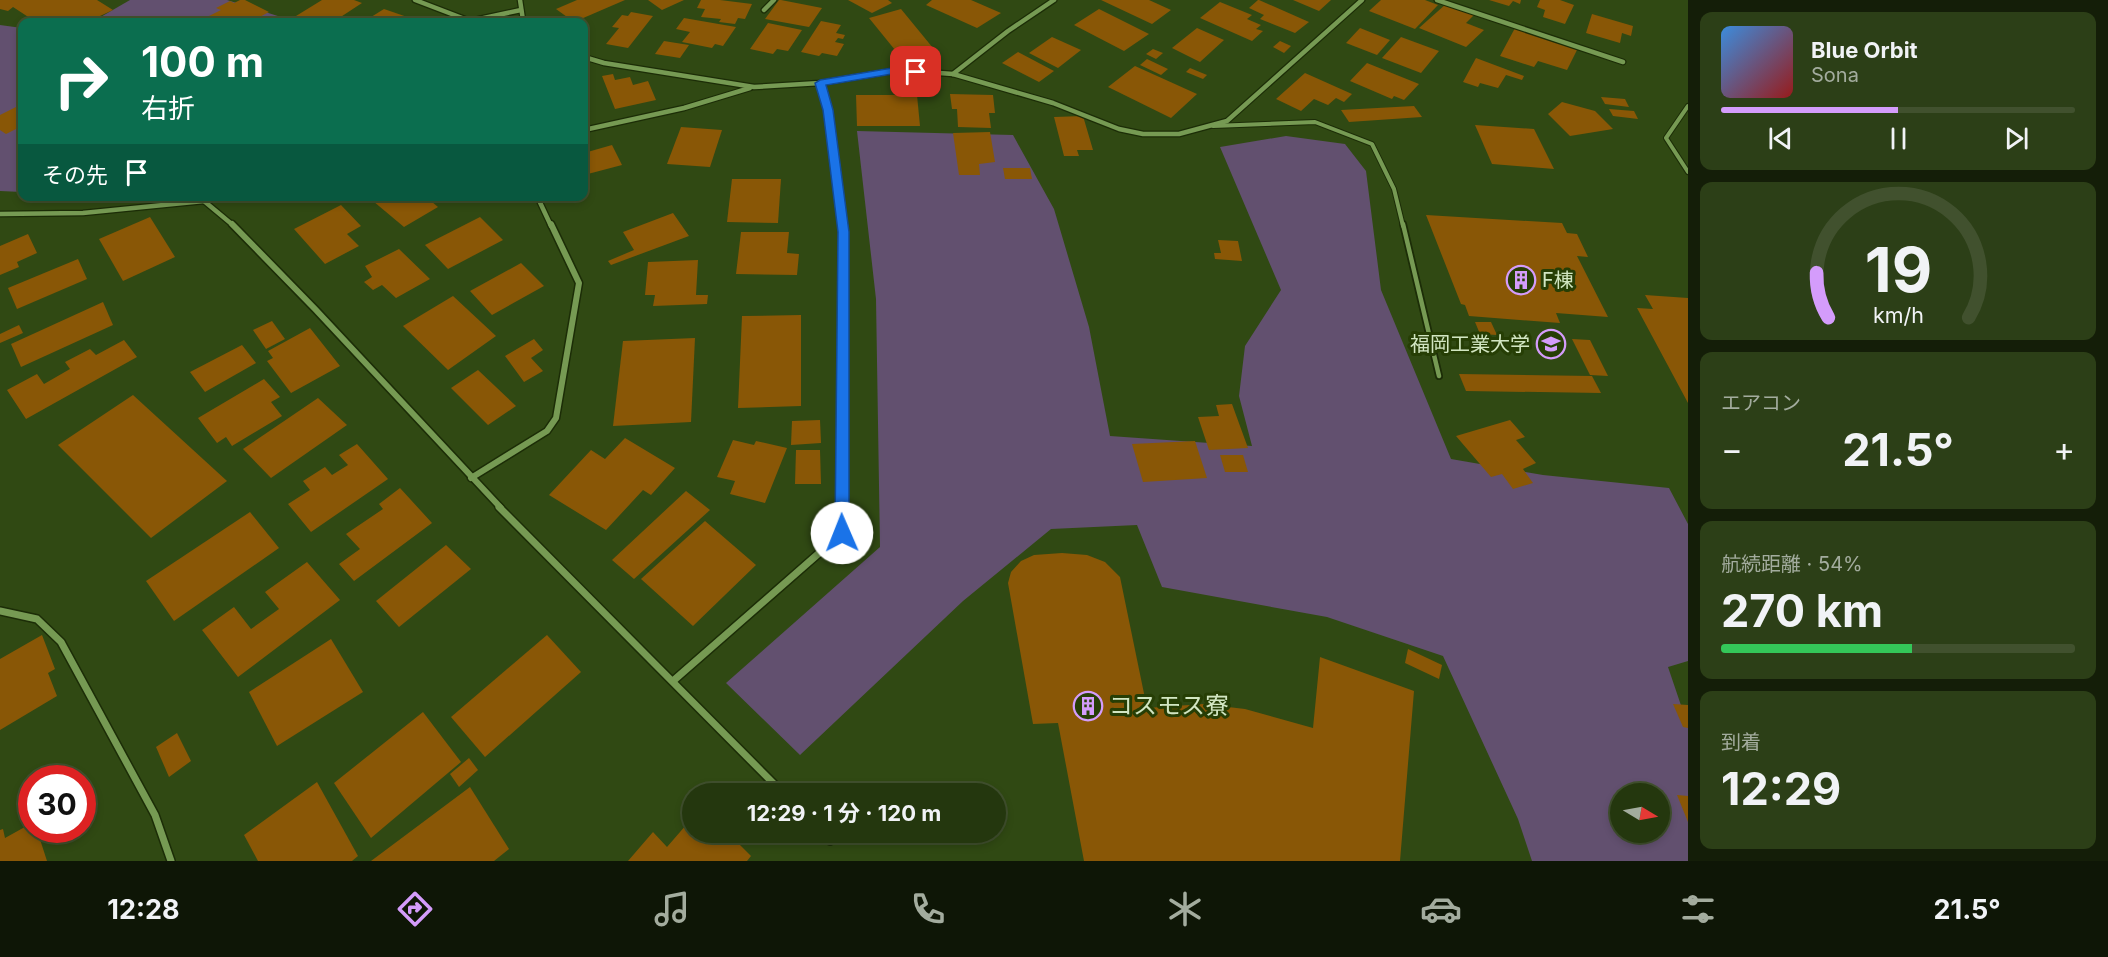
<!DOCTYPE html>
<html lang="ja">
<head>
<meta charset="utf-8">
<style>
  :root { --surface:#24370e; --page:#2c3f17; --text:#f1f3f6; --muted:#a3ac9e; --line:#41512e; --accent:#d49cfb }
  body { margin:0; font-family:Inter,"Noto Sans JP",sans-serif; background:var(--page); color:var(--text); height:100vh; display:flex; flex-direction:column; font-size:22px; white-space:nowrap }
  * { box-sizing:border-box; margin:0 }
  p { font-size:20px; color:var(--muted) }
  .icon { flex:none; width:33px; height:33px; fill:none; stroke:currentColor; stroke-width:2; stroke-linecap:round; stroke-linejoin:round }
  .map { position:relative; flex:1; overflow:hidden }
  .side { display:flex; flex-direction:column; gap:12px; padding:12px; background:#141e08; width:420px }
  .side>* { flex:none }
  .banner { position:absolute; left:18px; top:18px; width:570px; height:183px; border-radius:12px; box-shadow:0 3px 9px #0003,0 0 0 2px var(--line); background:#0b6e4f; color:#fff; overflow:hidden }
  .needle { width:39px; rotate:100deg }
  .fabs { position:absolute; left:1610px; top:783px; display:grid; gap:12px }
  .fabs a { display:grid; place-items:center; width:60px; height:60px; border-radius:50%; background:var(--surface); box-shadow:0 3px 9px #0003,0 0 0 2px var(--line); font-size:30px }
  .speed { position:absolute; left:18px; top:765px; display:flex; gap:12px; font-size:30px; font-weight:700; text-align:center }
  .speed>* { display:grid; place-content:center; width:78px; height:78px; border-radius:50%; background:var(--surface); box-shadow:0 3px 9px #0003,0 0 0 2px var(--line); line-height:1 }
  .speed .limit { border:9px solid #d22; background:#fff; color:#111 }
  .pin { position:absolute; display:grid; place-items:center; width:51px; height:51px; color:#fff; margin:-26px; border-radius:12px; box-shadow:0 3px 9px #0006 }
  .me { position:absolute; width:66px; margin:-33px; rotate:359deg; stroke-linejoin:round; filter:drop-shadow(0 0 4px #0008) }
  .turn { display:flex; align-items:center; gap:21px; height:126px; padding:0 24px; font-size:27px }
  .turn .icon { width:78px; height:78px; stroke-width:2.5 }
  .turn b { display:block; font-size:42px; line-height:51px }
  .then { display:flex; align-items:center; height:57px; padding:0 24px; background:#0003; gap:12px; font-size:22px }
  .big { font-size:45px; font-weight:700; line-height:1.1 }
  .side .tile { flex:1; display:flex; flex-direction:column; justify-content:center; gap:9px; min-width:0; padding:0 21px; border-radius:12px; background:var(--page) }
  .side .dial { align-items:center; gap:0 }
  .dial svg { height:156px; overflow:visible; fill:none; stroke:var(--line); stroke-width:7; stroke-linecap:round; text-anchor:middle }
  .dial text { fill:var(--text); stroke:none }
  .song { display:flex; align-items:center; gap:18px }
  .cover { width:72px; height:72px; border-radius:9px; background:linear-gradient(135deg,hsl(210 70% 55%),hsl(0 70% 35%)) }
  .played { height:6px; border-radius:3px; background:linear-gradient(90deg,var(--accent) 50%,var(--line) 50%) }
  .keys { display:flex; justify-content:space-around; direction:ltr }
  .heat { display:flex; justify-content:space-between; align-items:center; font-size:33px; direction:ltr }
  .charge { height:9px; border-radius:4px; background:linear-gradient(90deg,#34c759 54%,var(--line) 0) }
  .trip { position:absolute; left:682px; top:783px; width:324px; height:60px; border-radius:30px; background:var(--surface); box-shadow:0 3px 9px #0003,0 0 0 2px var(--line); font-weight:700; line-height:60px; text-align:center }
  .dock { display:flex; height:96px; justify-content:space-around; align-items:center; background:#0e1606; color:var(--muted) }
  .dock .icon { width:42px; height:42px }
  .dock .active { color:var(--accent) }
  .dock b { font-size:27px; color:var(--text) }
  main { display:flex; flex:1; min-height:0 }
  .map>svg:first-child { display:block }
  .green { fill:#62506f; fill-rule:evenodd }
  .building { fill:#895706 }
  .lines { fill:none; stroke-linecap:round; stroke-linejoin:round }
  .lane-far1-casing { stroke:#1c2d07; stroke-width:6 }
  .lane-casing { stroke:#1c2d07; stroke-width:8 }
  .street-far2-casing { stroke:#1c2d07; stroke-width:7 }
  .street-far1-casing { stroke:#1c2d07; stroke-width:9 }
  .street-casing { stroke:#1c2d07; stroke-width:10 }
  .lane-far1 { stroke:#769a53; stroke-width:4 }
  .lane { stroke:#769a53; stroke-width:4.5 }
  .street-far2 { stroke:#769a53; stroke-width:4.5 }
  .street-far1 { stroke:#769a53; stroke-width:6 }
  .street { stroke:#769a53; stroke-width:7 }
  .route { fill:#1a73e8; stroke:#114b97; stroke-width:1.5 }
  .labels { text-anchor:middle; stroke-width:6; stroke-linejoin:round; paint-order:stroke }
  .poi-label { font-size:20px; fill:#d2e6c2; stroke:#263e05; text-anchor:start }
  .near-poi-label { font-size:24px; fill:#d2e6c2; stroke:#263e05; text-anchor:start }
</style>
</head>
<body>
<main>
<div class="map">
<svg width="1688" height="861" viewBox="0 0 1688 861">
  <rect width="100%" height="100%" fill="#304913"/>
  <g class="green">
    <path d="M 130,0 L 227,0 L 297,22 L 92,22 Z"/>
    <path d="M 0,25 L 22,28 L 22,192 L 0,191 Z"/>
    <path d="M 857,131 L 1013,135 L 1054,209 L 1089,327 L 1110,436 L 1252,446 L 1239,396 L 1245,346 L 1281,290 L 1220,147 L 1286,136 L 1345,144 L 1366,171 L 1381,290 L 1451,459 L 1543,475 L 1669,488 L 1688,524 L 1688,661 L 1668,667 L 1688,726 L 1688,861 L 1532,861 L 1518,819 L 1443,656 L 1327,617 L 1162,587 L 1137,525 L 1051,529 L 963,601 L 800,755 L 726,683 L 880,547 L 876,299 ZM 1620,794 L 1659,794 L 1659,832 L 1620,832 Z"/>
  </g>
  <g class="building">
    <path d="M 0,0 L 97,0 L 113,10 L 87,22 L 36,22 L 13,7 L 8,11 L 0,9 Z"/>
    <path d="M 240,0 L 245,0 L 269,12 L 250,22 L 210,22 L 203,19 L 221,10 L 216,8 L 230,1 L 234,3 Z"/>
    <path d="M 322,0 L 354,0 L 362,3 L 333,22 L 312,22 L 296,16 Z"/>
    <path d="M 577,0 L 625,0 L 574,22 L 556,9 Z"/>
    <path d="M 648,0 L 684,0 L 662,10 Z"/>
    <path d="M 701,0 L 720,0 L 752,4 L 745,19 L 738,18 L 735,24 L 719,22 L 721,19 L 701,17 L 705,9 L 697,8 Z"/>
    <path d="M 779,0 L 781,0 L 822,8 L 809,27 L 765,19 Z"/>
    <path d="M 848,0 L 888,0 L 892,3 L 872,13 Z"/>
    <path d="M 932,0 L 971,0 L 1001,13 L 977,28 L 926,5 Z"/>
    <path d="M 1101,0 L 1149,0 L 1171,10 L 1152,24 Z"/>
    <path d="M 1258,0 L 1259,0 L 1309,22 L 1295,33 L 1260,19 L 1264,15 L 1249,8 Z"/>
    <path d="M 1293,0 L 1331,0 L 1319,11 Z"/>
    <path d="M 1381,0 L 1425,0 L 1438,5 L 1415,29 L 1369,11 Z"/>
    <path d="M 1489,0 L 1521,0 L 1520,4 L 1513,1 L 1509,6 Z"/>
    <path d="M 1540,0 L 1560,0 L 1574,5 L 1565,24 L 1543,17 L 1545,10 L 1537,7 Z"/>
    <path d="M 1220,2 L 1252,15 L 1247,19 L 1261,25 L 1256,29 L 1263,31 L 1252,41 L 1200,18 Z"/>
    <path d="M 1446,4 L 1474,15 L 1466,23 L 1484,30 L 1466,47 L 1419,28 Z"/>
    <path d="M 384,9 L 416,20 L 413,22 L 363,22 Z"/>
    <path d="M 901,9 L 933,48 L 916,52 L 911,46 L 895,50 L 869,18 Z"/>
    <path d="M 1099,9 L 1149,34 L 1124,51 L 1074,25 Z"/>
    <path d="M 631,12 L 653,16 L 628,48 L 606,44 L 619,28 L 612,27 L 622,15 L 628,16 Z"/>
    <path d="M 1592,14 L 1633,26 L 1631,36 L 1622,33 L 1620,43 L 1586,33 Z"/>
    <path d="M 684,18 L 736,27 L 723,46 L 715,44 L 712,48 L 682,42 L 690,32 L 676,29 Z"/>
    <path d="M 821,21 L 841,25 L 836,33 L 845,35 L 843,39 L 838,38 L 835,42 L 844,44 L 837,56 L 822,53 L 819,56 L 801,52 Z"/>
    <path d="M 768,23 L 802,30 L 788,51 L 777,49 L 773,54 L 750,49 Z"/>
    <path d="M 1197,28 L 1224,40 L 1200,62 L 1172,48 Z"/>
    <path d="M 1360,28 L 1390,40 L 1377,55 L 1346,43 Z"/>
    <path d="M 1515,28 L 1578,48 L 1567,70 L 1538,61 L 1534,67 L 1500,56 Z"/>
    <path d="M 1052,37 L 1081,50 L 1058,68 L 1029,53 Z"/>
    <path d="M 1401,37 L 1439,51 L 1421,73 L 1382,58 Z"/>
    <path d="M 664,41 L 689,45 L 680,58 L 655,54 Z"/>
    <path d="M 1280,41 L 1291,46 L 1284,53 L 1273,47 Z"/>
    <path d="M 1153,49 L 1163,53 L 1156,59 L 1146,54 Z"/>
    <path d="M 1018,52 L 1054,71 L 1039,82 L 1002,63 Z"/>
    <path d="M 1476,58 L 1524,76 L 1522,80 L 1506,75 L 1498,88 L 1480,83 L 1478,87 L 1463,82 Z"/>
    <path d="M 1147,59 L 1168,69 L 1161,75 L 1140,65 Z"/>
    <path d="M 1367,63 L 1419,84 L 1404,100 L 1394,96 L 1392,99 L 1350,81 Z"/>
    <path d="M 1135,66 L 1197,94 L 1171,118 L 1108,87 Z"/>
    <path d="M 1190,68 L 1207,75 L 1203,79 L 1186,72 Z"/>
    <path d="M 1305,73 L 1352,94 L 1344,102 L 1336,98 L 1328,105 L 1314,99 L 1301,111 L 1276,99 Z"/>
    <path d="M 613,74 L 615,80 L 630,77 L 633,85 L 648,81 L 656,100 L 615,109 L 602,76 Z"/>
    <path d="M 950,94 L 993,95 L 995,113 L 989,113 L 991,128 L 958,127 L 957,109 L 952,109 Z"/>
    <path d="M 856,95 L 917,95 L 920,126 L 857,126 Z"/>
    <path d="M 1601,97 L 1625,99 L 1629,107 L 1605,104 Z"/>
    <path d="M 1562,102 L 1595,111 L 1613,129 L 1570,136 L 1548,114 Z"/>
    <path d="M 22,104 L 22,126 L 6,134 L 0,130 L 0,115 Z"/>
    <path d="M 1414,106 L 1422,117 L 1349,122 L 1341,110 Z"/>
    <path d="M 1609,109 L 1634,111 L 1638,119 L 1613,116 Z"/>
    <path d="M 1083,116 L 1093,150 L 1077,150 L 1079,156 L 1064,156 L 1054,117 Z"/>
    <path d="M 1475,125 L 1534,129 L 1554,169 L 1492,164 Z"/>
    <path d="M 681,127 L 722,130 L 710,167 L 667,164 Z"/>
    <path d="M 990,132 L 995,162 L 979,164 L 980,175 L 959,175 L 953,133 Z"/>
    <path d="M 612,145 L 622,165 L 584,175 L 584,153 Z"/>
    <path d="M 1003,168 L 1030,168 L 1032,179 L 1005,179 Z"/>
    <path d="M 732,179 L 781,179 L 778,223 L 727,222 Z"/>
    <path d="M 367,196 L 425,196 L 438,207 L 404,227 Z"/>
    <path d="M 341,205 L 361,226 L 347,234 L 359,246 L 325,264 L 294,229 Z"/>
    <path d="M 673,213 L 689,236 L 611,265 L 608,261 L 634,250 L 623,232 Z"/>
    <path d="M 1426,215 L 1562,223 L 1567,233 L 1577,234 L 1588,257 L 1577,256 L 1608,317 L 1556,313 L 1560,323 L 1469,316 L 1465,305 L 1461,304 Z"/>
    <path d="M 150,217 L 175,257 L 123,281 L 99,239 Z"/>
    <path d="M 480,217 L 503,240 L 448,269 L 425,245 Z"/>
    <path d="M 741,232 L 789,232 L 787,253 L 799,254 L 797,275 L 736,274 Z"/>
    <path d="M 28,234 L 37,253 L 17,262 L 19,267 L 0,275 L 0,246 Z"/>
    <path d="M 1218,240 L 1238,241 L 1242,261 L 1215,259 L 1214,253 L 1221,253 Z"/>
    <path d="M 399,249 L 430,279 L 396,298 L 382,285 L 373,290 L 364,282 L 372,277 L 365,266 Z"/>
    <path d="M 78,259 L 87,279 L 17,309 L 8,288 Z"/>
    <path d="M 698,260 L 696,295 L 708,295 L 707,304 L 653,306 L 655,295 L 645,295 L 648,262 Z"/>
    <path d="M 521,263 L 544,286 L 492,315 L 470,291 Z"/>
    <path d="M 1645,295 L 1688,298 L 1688,403 L 1637,308 L 1653,309 Z"/>
    <path d="M 453,296 L 496,336 L 448,370 L 403,326 Z"/>
    <path d="M 103,302 L 113,325 L 21,367 L 11,344 Z"/>
    <path d="M 801,315 L 801,406 L 738,408 L 742,316 Z"/>
    <path d="M 272,321 L 285,339 L 266,349 L 253,330 Z"/>
    <path d="M 1475,322 L 1491,322 L 1497,335 L 1480,334 Z"/>
    <path d="M 19,325 L 23,333 L 0,343 L 0,334 Z"/>
    <path d="M 310,328 L 340,366 L 291,393 L 267,361 L 273,358 L 268,351 Z"/>
    <path d="M 695,338 L 691,422 L 613,426 L 623,341 Z"/>
    <path d="M 534,339 L 543,350 L 531,358 L 543,371 L 524,382 L 505,356 Z"/>
    <path d="M 1572,339 L 1590,340 L 1608,376 L 1590,375 Z"/>
    <path d="M 124,340 L 137,357 L 26,419 L 7,390 L 37,374 L 44,384 L 70,369 L 65,362 L 90,349 L 96,355 Z"/>
    <path d="M 242,345 L 256,363 L 205,392 L 190,372 Z"/>
    <path d="M 478,370 L 516,406 L 488,425 L 451,388 Z"/>
    <path d="M 1459,374 L 1592,376 L 1601,393 L 1466,391 Z"/>
    <path d="M 264,379 L 280,397 L 271,402 L 282,416 L 232,446 L 226,437 L 217,443 L 198,418 Z"/>
    <path d="M 133,395 L 227,481 L 151,538 L 58,445 Z"/>
    <path d="M 318,398 L 347,425 L 271,478 L 243,449 Z"/>
    <path d="M 1232,404 L 1248,448 L 1209,450 L 1198,417 L 1219,416 L 1216,405 Z"/>
    <path d="M 820,420 L 821,443 L 791,445 L 792,421 Z"/>
    <path d="M 1510,420 L 1525,437 L 1516,440 L 1536,463 L 1523,469 L 1533,483 L 1513,489 L 1502,474 L 1491,477 L 1456,436 Z"/>
    <path d="M 625,438 L 675,468 L 651,495 L 643,490 L 606,530 L 549,495 L 591,450 L 605,459 Z"/>
    <path d="M 733,440 L 754,445 L 756,441 L 787,448 L 765,503 L 730,494 L 735,481 L 717,477 Z"/>
    <path d="M 1195,441 L 1207,478 L 1143,482 L 1132,444 Z"/>
    <path d="M 357,444 L 388,479 L 311,532 L 288,504 L 310,490 L 303,481 L 325,467 L 332,475 L 348,465 L 339,455 Z"/>
    <path d="M 796,450 L 820,450 L 821,484 L 795,484 Z"/>
    <path d="M 1220,455 L 1243,455 L 1248,472 L 1225,472 Z"/>
    <path d="M 400,488 L 432,523 L 354,581 L 339,564 L 360,549 L 346,534 L 383,509 L 379,504 Z"/>
    <path d="M 686,491 L 710,510 L 634,579 L 612,560 Z"/>
    <path d="M 250,512 L 279,548 L 174,621 L 146,581 Z"/>
    <path d="M 705,521 L 756,565 L 693,626 L 641,579 Z"/>
    <path d="M 446,545 L 471,569 L 399,627 L 376,601 Z"/>
    <path d="M 1062,553 L 1087,555 L 1105,562 L 1120,577 L 1147,708 L 1203,704 L 1245,709 L 1313,728 L 1320,657 L 1414,691 L 1400,861 L 1084,861 L 1058,723 L 1033,724 L 1008,583 L 1011,572 L 1021,561 L 1034,555 Z"/>
    <path d="M 307,562 L 340,600 L 238,677 L 202,630 L 234,607 L 251,629 L 279,609 L 265,592 Z"/>
    <path d="M 42,635 L 55,669 L 48,673 L 57,696 L 0,730 L 0,659 Z"/>
    <path d="M 547,635 L 581,672 L 485,757 L 451,717 Z"/>
    <path d="M 331,639 L 363,692 L 277,746 L 249,692 Z"/>
    <path d="M 1408,649 L 1442,665 L 1439,679 L 1405,663 Z"/>
    <path d="M 1673,704 L 1688,705 L 1688,728 L 1683,727 Z"/>
    <path d="M 423,712 L 461,762 L 371,838 L 334,783 Z"/>
    <path d="M 177,733 L 191,761 L 169,777 L 156,747 Z"/>
    <path d="M 469,758 L 478,770 L 459,787 L 450,774 Z"/>
    <path d="M 317,782 L 358,856 L 352,861 L 258,861 L 244,835 Z"/>
    <path d="M 470,787 L 509,849 L 494,861 L 371,861 Z"/>
    <path d="M 1677,795 L 1688,796 L 1688,822 Z"/>
    <path d="M 693,817 L 693,832 L 727,832 L 751,856 L 747,861 L 628,861 L 653,832 L 667,847 Z"/>
    <path d="M 32,823 L 32,830 L 37,830 L 47,861 L 0,861 L 0,830 L 3,829 L 5,838 Z"/>
  </g>
  <g class="lines">
    <g class="lane-far1-casing">
      <g id="lane-far1">
        <path d="M 1688,106 L 1666,138 L 1688,172"/>
        <path d="M 1213,126 L 1315,122 L 1372,144 L 1394,189 L 1403,226"/>
      </g>
    </g>
    <g class="lane-casing">
      <path id="lane" d="M 1403,224 L 1439,376"/>
    </g>
    <g class="street-far2-casing">
      <g id="street-far2">
        <path d="M 415,0 L 470,21 L 521,10"/>
        <path d="M 520,0 L 523,20 L 526,22"/>
        <path d="M 1437,0 L 1623,62"/>
        <path d="M 764,10 L 774,0"/>
        <path d="M 584,57 L 604,63 L 754,87 L 820,83 L 898,70 L 953,74 L 1053,103 L 1119,129 L 1143,134 L 1179,134 L 1227,121 L 1362,0"/>
        <path d="M 953,74 L 1008,31 L 1054,0"/>
        <path d="M 820,83 L 828,110 L 843,226"/>
        <path d="M 584,130 L 684,108 L 750,88"/>
        <path d="M 537,196 L 551,226"/>
        <path d="M 204,201 L 234,226"/>
        <path d="M 0,214 L 83,213 L 204,201 L 214,196"/>
      </g>
    </g>
    <g class="street-far1-casing">
      <g id="street-far1">
        <path d="M 232,224 L 315,309 L 501,508"/>
        <path d="M 471,478 L 547,431 L 556,418 L 579,283 L 551,224"/>
        <path d="M 842,508 L 843,224"/>
      </g>
    </g>
    <g class="street-casing">
      <g id="street">
        <path d="M 499,507 L 784,794"/>
        <path d="M 0,611 L 37,619 L 61,642 L 155,815 L 171,861"/>
        <path d="M 673,681 L 842,533 L 842,507"/>
        <path d="M 822,832 L 830,841"/>
      </g>
    </g>
    <use href="#lane-far1" class="lane-far1"/>
    <use href="#lane" class="lane"/>
    <use href="#street-far2" class="street-far2"/>
    <use href="#street-far1" class="street-far1"/>
    <use href="#street" class="street"/>
  </g>
  <path class="route" d="M 898,67 L 916,69 L 921,72 L 916,75 L 898,73 L 826,85 L 833,110 L 849,232 L 849,533 L 847,537 L 842,539 L 837,537 L 835,533 L 838,232 L 823,110 L 815,83 L 820,80 Z"/>
  <defs>
    <g id="building-ring" transform="scale(1.5)"><circle r="9.5" fill="#263e05" stroke="#d49cfb" stroke-width="1.5"/><path d="M-4-6H4V6H1V3H-1V6H-4ZM-2.5-4.3h1.7v1.8h-1.7ZM.8-4.3h1.7v1.8H.8ZM-2.5-1h1.7V.8h-1.7ZM.8-1h1.7V.8H.8Z" fill="#d49cfb"/></g>
    <g id="university-ring" transform="scale(1.5)"><circle r="9.5" fill="#263e05" stroke="#d49cfb" stroke-width="1.5"/><path d="M0-5L7-2L0 1L-7-2ZM-4 1L0 2.5L4 1V4Q0 6-4 4Z" fill="#d49cfb"/></g>
  </defs>
  <g fill-rule="evenodd">
    <use href="#building-ring" x="1521" y="280"/>
    <use href="#university-ring" x="1551" y="344"/>
    <use href="#building-ring" x="1088" y="706"/>
  </g>
  <g class="labels">
    <g class="poi-label">
      <text x="1542" y="287">F棟</text>
      <text x="1530" y="351" text-anchor="end">福岡工業大学</text>
    </g>
    <g class="near-poi-label">
      <text x="1109" y="714">コスモス寮</text>
    </g>
  </g>
</svg>
<div class="fabs">
<a><svg class="needle" viewBox="-14 -14 28 28"><path d="M0-13l5 13h-10z" fill="#e53935"/><path d="M0 13l5-13h-10z" fill="#a3ac9e"/></svg></a>
</div>
<div class="speed"><div class="limit">30</div></div>
<div class="pin" style="left:916px;top:72px;background:#d93025"><svg class="icon" aria-label="arrive" viewBox="0 0 24 24"><path d="M6 21V4h12l-3 4 3 4H6"/></svg></div>
<svg class="me" style="left:842px;top:533px" viewBox="-20 -20 40 40"><circle r="19" fill="#fff"/><path d="M0-13L10 11 0 6-10 11z" fill="#1a73e8"/></svg>
<div class="trip">12:29 · 1 分 · 120 m</div>
<div class="banner">
<div class="turn"><svg class="icon" aria-label="right" viewBox="0 0 24 24"><path d="M7 20v-9h11M14 6l5 5-5 5"/></svg><div><b>100 m</b>右折</div></div>
<div class="then">その先<svg class="icon" aria-label="arrive" viewBox="0 0 24 24"><path d="M6 21V4h12l-3 4 3 4H6"/></svg></div>
</div>
</div>
<section class="side">
<div class="tile">
<div class="song"><i class="cover"></i><div><b>Blue Orbit</b><p>Sona</p></div></div>
<div class="played"></div>
<div class="keys"><svg class="icon" aria-label="previous" viewBox="0 0 24 24"><path d="M18 5L8 12l10 7zM5 5v14"/></svg><svg class="icon" aria-label="pause" viewBox="0 0 24 24"><path d="M8 5v14M16 5v14"/></svg><svg class="icon" aria-label="next" viewBox="0 0 24 24"><path d="M6 5l10 7-10 7zM19 5v14"/></svg></div>
</div>
<div class="tile dial"><svg viewBox="0 0 100 80">
<path d="M14 69A42 42 0 1 1 86 69"/>
<path d="M14 69A42 42 0 0 1 8 46" stroke="#d49cfb"/>
<text x="50" y="56" font-size="32" font-weight="700">19</text>
<text x="50" y="72" font-size="11">km/h</text>
</svg></div>
<div class="tile"><p>エアコン</p>
<div class="heat"><a>−</a><b class="big">21.5°</b><a>+</a></div>
</div>
<div class="tile"><p>航続距離 · 54%</p><b class="big">270 km</b><div class="charge"></div></div>
<div class="tile"><p>到着</p><b class="big">12:29</b></div>
</section>
</main>
<nav class="dock">
<b>12:28</b>
<svg class="icon active" aria-label="directions" viewBox="0 0 24 24"><path d="M12 3l9 9-9 9-9-9zM9 14v-3h6M13 9l2 2-2 2"/></svg>
<svg class="icon" aria-label="music" viewBox="0 0 24 24"><path d="M9 18V5l10-2v13"/><circle cx="6" cy="18" r="3"/><circle cx="16" cy="16" r="3"/></svg>
<svg class="icon" aria-label="phone" viewBox="0 0 24 24"><path d="M5 4h4l2 5-3 2q2 4 5 5l2-3 5 2v4C11 20 4 13 5 4z"/></svg>
<svg class="icon" aria-label="climate" viewBox="0 0 24 24"><path d="M12 3v18M4 7l16 10M4 17L20 7"/></svg>
<svg class="icon" aria-label="car" viewBox="0 0 24 24"><path d="M5 17H2v-5l4-1 3-4h7l3 4 3 1v5h-3M9 17h6M6 11h13"/><circle cx="7" cy="17" r="2"/><circle cx="17" cy="17" r="2"/></svg>
<svg class="icon" aria-label="filters" viewBox="0 0 24 24"><path d="M4 7h16M4 17h16"/><circle cx="9" cy="7" r="2"/><circle cx="15" cy="17" r="2"/></svg>
<b>21.5°</b>
</nav>
</body>
</html>
